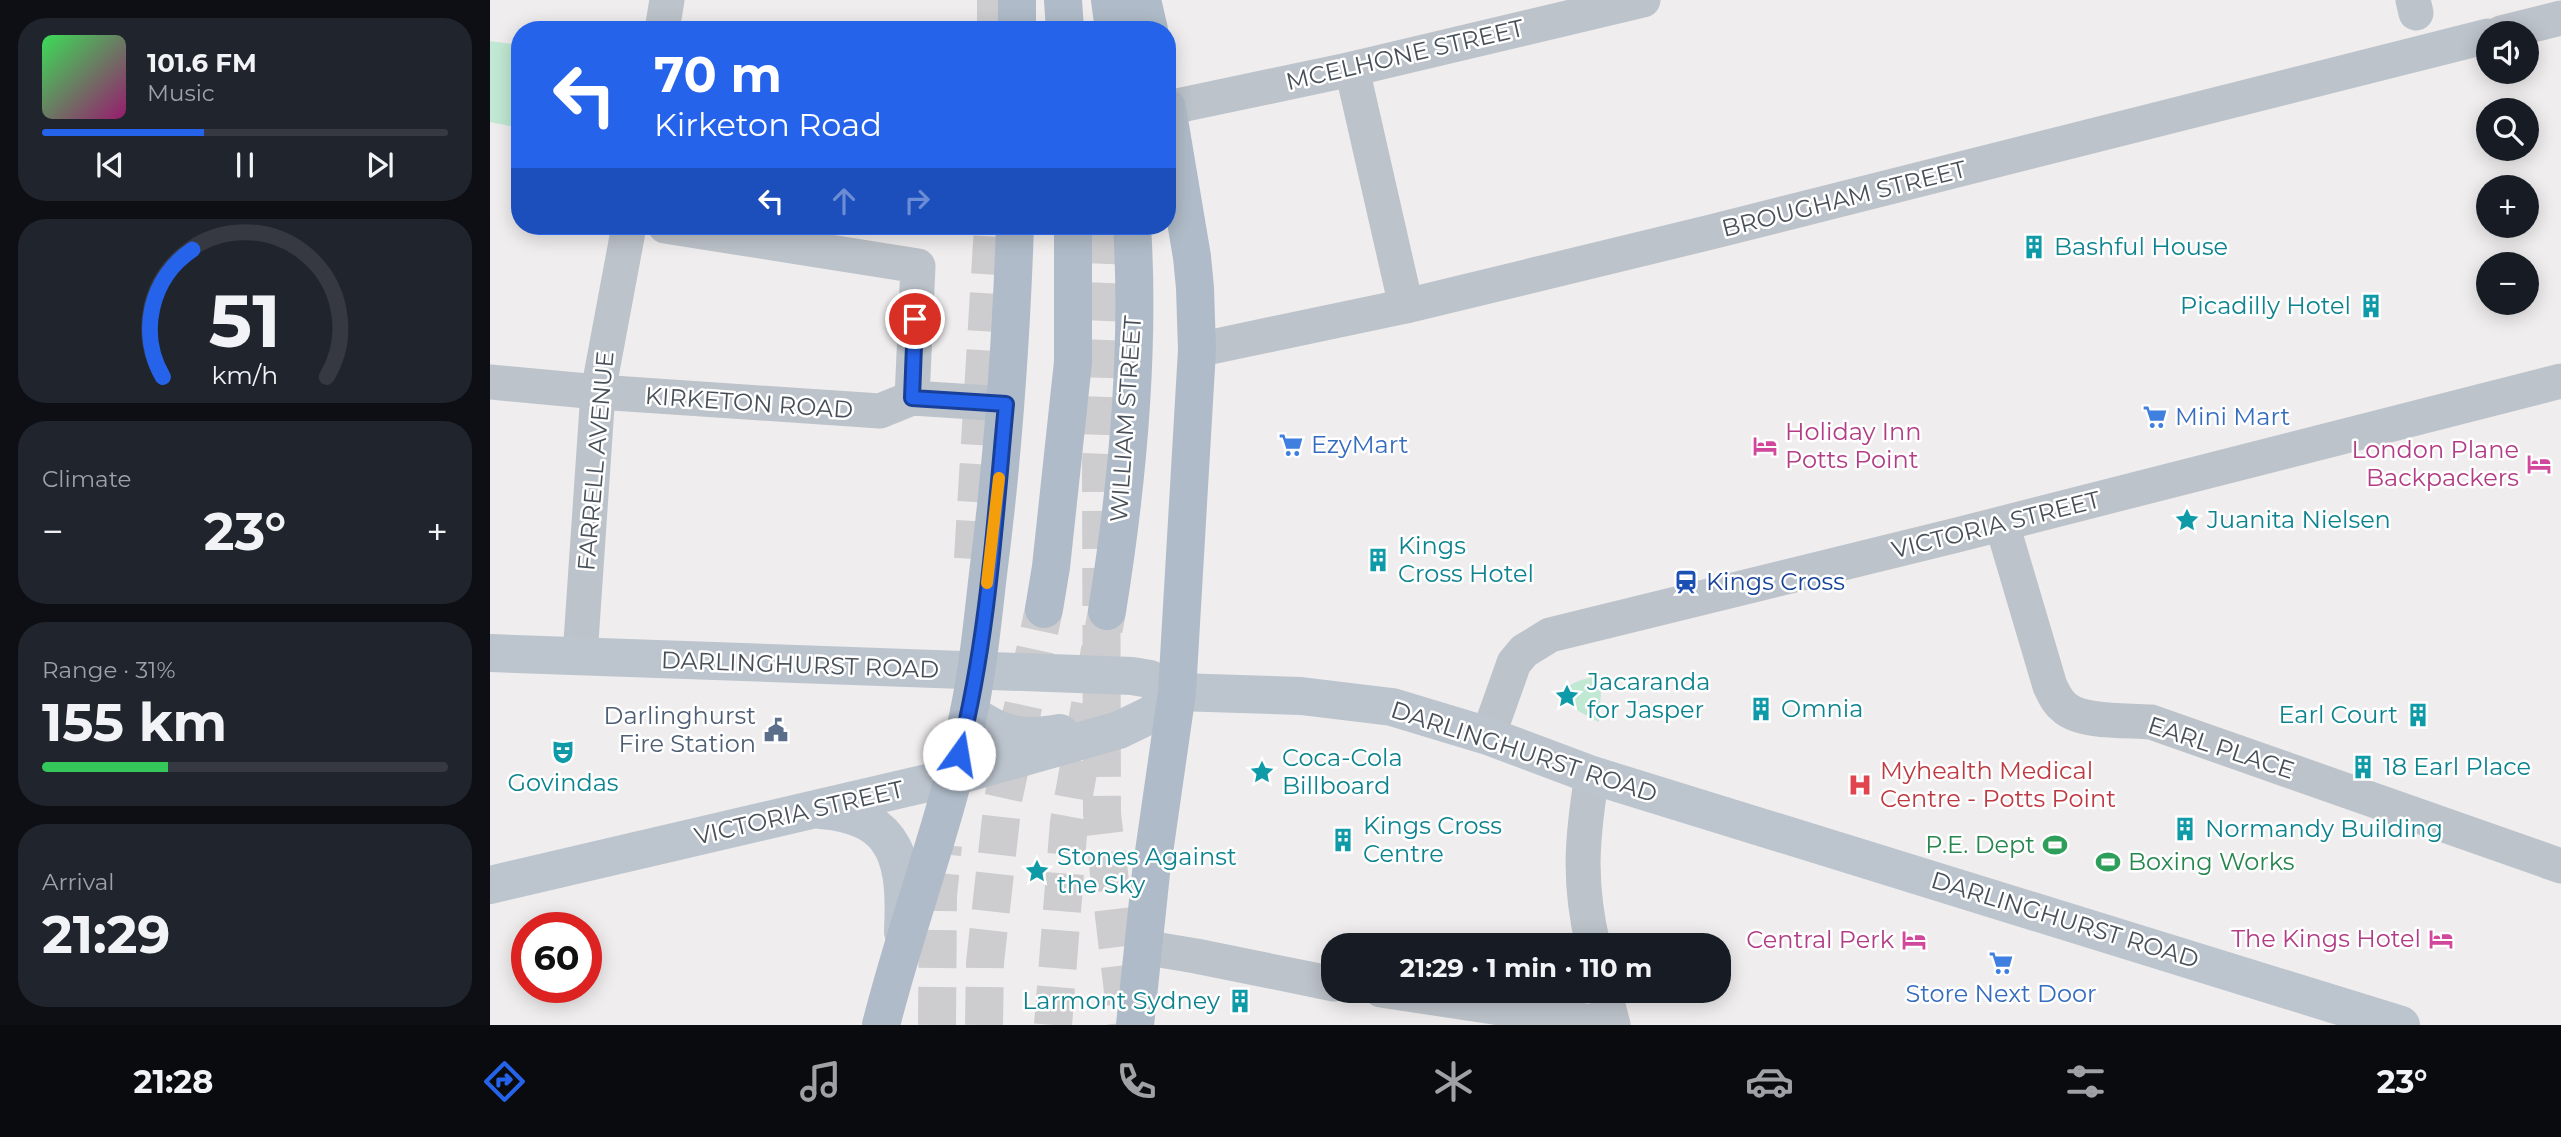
<!DOCTYPE html>
<html lang="en">
<head>
<meta charset="utf-8">
<style>
  :root { --surface:#171b24; --page:#20242c; --text:#f1f3f6; --muted:#9ea1a6; --line:#363941; --accent:#2563eb }
  body { margin:0; font-family:Montserrat,sans-serif; background:var(--page); color:var(--text); height:100vh; display:flex; flex-direction:column; font-size:26px; white-space:nowrap }
  * { box-sizing:border-box; margin:0 }
  p { font-size:23px; color:var(--muted) }
  .icon { flex:none; width:38px; height:38px; fill:none; stroke:currentColor; stroke-width:2; stroke-linecap:round; stroke-linejoin:round }
  .map { position:relative; flex:1; overflow:hidden }
  .drawer { display:flex; flex-direction:column; gap:18px; padding:18px; background:#0d0f14; width:490px }
  .drawer>* { flex:none }
  .guide { position:absolute; left:21px; top:21px; width:665px; height:214px; border-radius:28px; box-shadow:0 4px 18px #0003; background:#2563eb; color:#fff; overflow:hidden }
  .buttons { position:absolute; left:1986px; top:21px; display:grid; gap:14px }
  .buttons a { display:grid; place-items:center; width:63px; height:63px; border-radius:50%; background:var(--surface); box-shadow:0 4px 18px #0003; font-size:35px }
  .speed { position:absolute; left:21px; top:912px; display:flex; gap:14px; font-size:35px; font-weight:700; text-align:center }
  .speed>* { display:grid; place-content:center; width:91px; height:91px; border-radius:50%; background:var(--surface); box-shadow:0 4px 18px #0003; line-height:1 }
  .speed .limit { border:10px solid #d22; background:#fff; color:#111 }
  .pin { position:absolute; display:grid; place-items:center; width:60px; height:60px; color:#fff; margin:-30px; border:4px solid #fff; border-radius:50%; box-shadow:0 2px 7px #0007 }
  .me { position:absolute; width:77px; margin:-38px; rotate:13deg; stroke-linejoin:round; filter:drop-shadow(0 0 5px #0008) }
  .turn { display:flex; align-items:center; gap:24px; height:147px; padding:0 28px; font-size:32px }
  .turn .icon { width:91px; height:91px; stroke-width:2.5 }
  .turn b { display:block; font-size:49px; line-height:60px }
  .lanes { display:flex; align-items:center; height:66px; padding:0 28px; background:#0003; justify-content:center; gap:35px; direction:ltr }
  .lanes .off { opacity:.35 }
  .big { font-size:52px; font-weight:700; line-height:1.1 }
  .drawer .tile { flex:1; display:flex; flex-direction:column; justify-content:center; gap:10px; min-width:0; padding:0 24px; border-radius:28px; background:var(--page) }
  .drawer .dial { align-items:center; gap:0 }
  .dial svg { height:182px; overflow:visible; fill:none; stroke:var(--line); stroke-width:7; stroke-linecap:round; text-anchor:middle }
  .dial text { fill:var(--text); stroke:none }
  .song { display:flex; align-items:center; gap:21px }
  .cover { width:84px; height:84px; border-radius:10px; background:linear-gradient(135deg,hsl(130 70% 55%),hsl(320 70% 35%)) }
  .played { height:7px; border-radius:4px; background:linear-gradient(90deg,var(--accent) 40%,var(--line) 40%) }
  .keys { display:flex; justify-content:space-around; direction:ltr }
  .heat { display:flex; justify-content:space-between; align-items:center; font-size:38px; direction:ltr }
  .charge { height:10px; border-radius:5px; background:linear-gradient(90deg,#34c759 31%,var(--line) 0) }
  .trip { position:absolute; left:831px; top:933px; width:410px; height:70px; border-radius:28px; background:var(--surface); box-shadow:0 4px 18px #0003; font-weight:700; line-height:70px; text-align:center }
  .tabs { display:flex; height:112px; justify-content:space-around; align-items:center; background:#090b0e; color:var(--muted) }
  .tabs .icon { width:49px; height:49px }
  .tabs .selected { color:var(--accent) }
  .tabs b { font-size:32px; color:var(--text) }
  main { display:flex; flex:1; min-height:0 }
  .map>svg:first-child { display:block }
  .green { fill:#c0e8d2 }
  .lines { fill:none; stroke-linecap:round; stroke-linejoin:round }
  .primary-tunnel { stroke:#cdcdcf; stroke-width:38; stroke-dasharray:38 19; stroke-linecap:butt }
  .highway-tunnel { stroke:#cdcdcf; stroke-width:38; stroke-dasharray:38 19; stroke-linecap:butt }
  .street { stroke:#bdc3ca; stroke-width:35 }
  .secondary { stroke:#bcc4ce; stroke-width:38 }
  .primary { stroke:#afbbc8; stroke-width:38 }
  .route-casing { stroke:#184099; stroke-width:18 }
  .route { stroke:#2563eb; stroke-width:12 }
  .slow { stroke:#f59e0b; stroke-width:12 }
  .labels { text-anchor:middle; stroke-width:5; stroke-linejoin:round; paint-order:stroke }
  .street-label { font-size:24px; fill:#474f58; stroke:#fff }
  .culture-label { font-size:24px; fill:#0d838f; stroke:#fff; text-anchor:start }
  .shop-label { font-size:24px; fill:#366cbe; stroke:#fff; text-anchor:start }
  .hotel-label { font-size:24px; fill:#b23c85; stroke:#fff; text-anchor:end }
  .transit-label { font-size:24px; fill:#164399; stroke:#fff; text-anchor:start }
  .service-label { font-size:24px; fill:#4e5e75; stroke:#fff; text-anchor:end }
  .health-label { font-size:24px; fill:#be3a42; stroke:#fff; text-anchor:start }
  .leisure-label { font-size:24px; fill:#27864d; stroke:#fff; text-anchor:end }
</style>
</head>
<body>
<main>
<section class="drawer">
<div class="tile">
<div class="song"><i class="cover"></i><div><b>101.6 FM</b><p>Music</p></div></div>
<div class="played"></div>
<div class="keys"><svg class="icon" aria-label="previous" viewBox="0 0 24 24"><path d="M18 5L8 12l10 7zM5 5v14"/></svg><svg class="icon" aria-label="pause" viewBox="0 0 24 24"><path d="M8 5v14M16 5v14"/></svg><svg class="icon" aria-label="next" viewBox="0 0 24 24"><path d="M6 5l10 7-10 7zM19 5v14"/></svg></div>
</div>
<div class="tile dial"><svg viewBox="0 0 100 80">
<path d="M14 69A42 42 0 1 1 86 69"/>
<path d="M14 69A42 42 0 0 1 27 13" stroke="#2563eb"/>
<text x="50" y="56" font-size="32" font-weight="700">51</text>
<text x="50" y="72" font-size="11">km/h</text>
</svg></div>
<div class="tile"><p>Climate</p>
<div class="heat"><a>−</a><b class="big">23°</b><a>+</a></div>
</div>
<div class="tile"><p>Range · 31%</p><b class="big">155 km</b><div class="charge"></div></div>
<div class="tile"><p>Arrival</p><b class="big">21:29</b></div>
</section>
<div class="map">
<svg width="2071" height="1025" viewBox="0 0 2071 1025">
  <rect width="100%" height="100%" fill="#efeded"/>
  <g class="green">
    <path d="M 0,41 L 30,45 L 30,128 L 0,122 Z"/>
    <path d="M 1112,675 L 1109,722 L 1075,704 C 1069,681 1094,680 1112,675 Z"/>
  </g>
  <g class="lines">
    <g class="primary-tunnel">
      <path d="M 494,1025 L 495,963 L 513,800 L 554,609"/>
      <path d="M 563,1025 L 579,822 L 617,611"/>
    </g>
    <g class="highway-tunnel">
      <path d="M 506,30 L 506,0"/>
      <path d="M 620,226 L 611,464 L 612,814 L 637,1025"/>
      <path d="M 483,559 L 503,226"/>
      <path d="M 447,1025 L 448,896 L 453,845"/>
    </g>
    <g class="street">
      <path d="M 1923,0 L 1926,13"/>
      <path d="M 172,30 L 177,0"/>
      <path d="M 2011,33 L 2071,18"/>
      <path d="M 862,69 L 916,306"/>
      <path d="M 677,108 L 862,69 L 1153,0"/>
      <path d="M 175,226 L 428,266 L 422,398"/>
      <path d="M 707,350 L 916,306 L 1221,232 L 1998,36"/>
      <path d="M 0,382 L 108,392 L 390,411 L 422,398 L 515,404"/>
      <path d="M 1512,524 L 1560,686 C 1564,694 1567,702 1575,708 C 1593,723 1638,720 1661,722 L 2071,866"/>
      <path d="M 90,656 L 108,392 L 139,226"/>
      <path d="M 998,736 L 1024,663 L 1034,651 L 1060,635 L 1467,535 L 2071,381"/>
      <path d="M 1102,775 C 1092,838 1088,881 1103,945"/>
      <path d="M 652,947 L 706,956 L 844,984"/>
      <path d="M 891,990 L 1123,1025"/>
      <path d="M 1114,990 L 1123,1025"/>
    </g>
    <g class="secondary">
      <path d="M 0,653 L 642,676 L 660,679 L 687,692 L 811,696 L 902,707 L 998,736 L 1102,775 L 1911,1025"/>
      <path d="M 479,712 C 512,736 531,740 570,733"/>
      <path d="M 331,810 C 411,816 416,866 413,932"/>
      <path d="M 0,885 L 463,777 L 629,730 L 662,714 L 687,692"/>
    </g>
    <g class="primary">
      <path d="M 527,0 L 527,30"/>
      <path d="M 573,0 L 575,30"/>
      <path d="M 620,0 L 624,30"/>
      <path d="M 652,0 L 659,30"/>
      <path d="M 554,609 L 561,567 L 583,362 L 583,226"/>
      <path d="M 617,611 C 637,487 650,352 642,226"/>
      <path d="M 391,1025 C 416,926 453,830 475,730 C 487,679 492,626 498,574 C 513,458 521,342 525,226"/>
      <path d="M 645,1025 L 661,873 L 687,692 L 707,350 L 705,288 L 702,257 L 677,108"/>
    </g>
  </g>
  <g class="lines">
    <g class="route-casing">
      <path id="route" d="M 425,319 L 422,398 L 516,404 C 505,520 498,640 469,754"/>
    </g>
    <use href="#route" class="route"/>
    <path class="slow" d="M 497,583 L 509,478"/>
  </g>
  <defs>
    <g id="building-bare" transform="scale(1.89)"><path d="M-4-6H4V6H1V3H-1V6H-4ZM-2.5-4.3h1.7v1.8h-1.7ZM.8-4.3h1.7v1.8H.8ZM-2.5-1h1.7V.8h-1.7ZM.8-1h1.7V.8H.8Z" fill="#0f9aa8" stroke="#fff" stroke-width="2.5" paint-order="stroke"/></g>
    <g id="supermarket-bare" transform="scale(1.89)"><path d="M-6-5.5h2.5l.6 2H6L4.5 2H-2.5L-4.4-4H-6ZM-1.5 3.2a1.3 1.3 0 1 0 .1 0ZM3 3.2a1.3 1.3 0 1 0 .1 0Z" fill="#3f7fe0" stroke="#fff" stroke-width="2.5" paint-order="stroke"/></g>
    <g id="hotel-bare" transform="scale(1.89)"><path d="M-6-4.5h1.5V1H6V5H4.5V3h-9V5H-6ZM-4 0a1.8 1.8 0 1 1 3.6 0ZM.5 0V-2.5h3Q6-2.5 6 0Z" fill="#d1479c" stroke="#fff" stroke-width="2.5" paint-order="stroke"/></g>
    <g id="sight-bare" transform="scale(1.89)"><path d="M0-6L1.8-2.2L6-1.7L2.9 1.2L3.7 5.4L0 3.3L-3.7 5.4L-2.9 1.2L-6-1.7L-1.8-2.2Z" fill="#0f9aa8" stroke="#fff" stroke-width="2.5" paint-order="stroke"/></g>
    <g id="station-bare" transform="scale(1.89)"><path d="M-3-6H3Q5-6 5-4V2Q5 4 3 4L4.5 6H3L1.5 4h-3L-3 6H-4.5L-3 4Q-5 4-5 2V-4Q-5-6-3-6ZM-3.5-4v3h7v-3ZM-3.5 1v1.5H-2V1ZM2 1v1.5H3.5V1Z" fill="#1a4fb4" stroke="#fff" stroke-width="2.5" paint-order="stroke"/></g>
    <g id="civic-bare" transform="scale(1.89)"><path d="M-.6-6.5H3V-4.5H.6V-3L4-1V1h2V6H-6V1h2V-1L-.6-3ZM-1.2 2.5V6h2.4V2.5Z" fill="#5c6f8a" stroke="#fff" stroke-width="2.5" paint-order="stroke"/></g>
    <g id="theatre-bare" transform="scale(1.89)"><path d="M-5-5.5Q0-4 5-5.5V0Q5 5 0 6Q-5 5-5 0ZM-3.3-2.5H-1v1.5H-3.3ZM1-2.5H3.3v1.5H1ZM-2.8 1Q0 5.5 2.8 1Z" fill="#0f9aa8" stroke="#fff" stroke-width="2.5" paint-order="stroke"/></g>
    <g id="hospital-bare" transform="scale(1.89)"><path d="M-5-5h3v3.5h4V-5h3V5h-3V1.5h-4V5h-3Z" fill="#e0444e" stroke="#fff" stroke-width="2.5" paint-order="stroke"/></g>
    <g id="stadium-bare" transform="scale(1.89)"><path d="M0-5a6.5 5 0 1 0 0 10a6.5 5 0 1 0 0-10ZM-3.5-1.8h7v3.6h-7Z" fill="#2e9e5b" stroke="#fff" stroke-width="2.5" paint-order="stroke"/></g>
  </defs>
  <g fill-rule="evenodd">
    <use href="#building-bare" x="1544" y="247"/>
    <use href="#building-bare" x="1881" y="306"/>
    <use href="#supermarket-bare" x="1665" y="417"/>
    <use href="#supermarket-bare" x="801" y="445"/>
    <use href="#hotel-bare" x="1275" y="446"/>
    <use href="#hotel-bare" x="2049" y="464"/>
    <use href="#sight-bare" x="1697" y="520"/>
    <use href="#building-bare" x="888" y="560"/>
    <use href="#station-bare" x="1196" y="582"/>
    <use href="#sight-bare" x="1077" y="696"/>
    <use href="#building-bare" x="1271" y="709"/>
    <use href="#building-bare" x="1928" y="715"/>
    <use href="#civic-bare" x="286" y="730"/>
    <use href="#theatre-bare" x="73" y="752"/>
    <use href="#building-bare" x="1873" y="767"/>
    <use href="#sight-bare" x="772" y="772"/>
    <use href="#hospital-bare" x="1370" y="785"/>
    <use href="#building-bare" x="1695" y="829"/>
    <use href="#building-bare" x="853" y="840"/>
    <use href="#stadium-bare" x="1565" y="845"/>
    <use href="#stadium-bare" x="1618" y="862"/>
    <use href="#sight-bare" x="547" y="871"/>
    <use href="#hotel-bare" x="1951" y="939"/>
    <use href="#hotel-bare" x="1424" y="940"/>
    <use href="#supermarket-bare" x="1511" y="963"/>
    <use href="#building-bare" x="750" y="1001"/>
  </g>
  <g class="labels">
    <g class="street-label">
      <text transform="translate(915 55) rotate(-13)" y="8">MCELHONE STREET</text>
      <text transform="translate(1354 199) rotate(-14)" y="8">BROUGHAM STREET</text>
      <text transform="translate(259 403) rotate(4)" y="8">KIRKETON ROAD</text>
      <text transform="translate(636 419) rotate(-86)" y="8">WILLIAM STREET</text>
      <text transform="translate(106 461) rotate(-85)" y="8">FARRELL AVENUE</text>
      <text transform="translate(1506 525) rotate(-14)" y="8">VICTORIA STREET</text>
      <text transform="translate(310 665) rotate(2)" y="8">DARLINGHURST ROAD</text>
      <text transform="translate(1731 748) rotate(18)" y="8">EARL PLACE</text>
      <text transform="translate(1034 752) rotate(18)" y="8">DARLINGHURST ROAD</text>
      <text transform="translate(309 813) rotate(-13)" y="8">VICTORIA STREET</text>
      <text transform="translate(1575 920) rotate(17)" y="8">DARLINGHURST ROAD</text>
    </g>
    <g class="culture-label">
      <text x="1564" y="255">Bashful House</text>
      <text x="1861" y="314" text-anchor="end">Picadilly Hotel</text>
      <text x="1717" y="528">Juanita Nielsen</text>
      <text x="908" y="554">Kings<tspan x="908" dy="28">Cross Hotel</tspan></text>
      <text x="1097" y="690">Jacaranda<tspan x="1097" dy="28">for Jasper</tspan></text>
      <text x="1291" y="717">Omnia</text>
      <text x="1908" y="723" text-anchor="end">Earl Court</text>
      <text x="792" y="766">Coca-Cola<tspan x="792" dy="28">Billboard</tspan></text>
      <text x="1893" y="775">18 Earl Place</text>
      <text x="73" y="791" text-anchor="middle">Govindas</text>
      <text x="873" y="834">Kings Cross<tspan x="873" dy="28">Centre</tspan></text>
      <text x="1715" y="837">Normandy Building</text>
      <text x="567" y="865">Stones Against<tspan x="567" dy="28">the Sky</tspan></text>
      <text x="730" y="1009" text-anchor="end">Larmont Sydney</text>
    </g>
    <g class="shop-label">
      <text x="1685" y="425">Mini Mart</text>
      <text x="821" y="453">EzyMart</text>
      <text x="1511" y="1002" text-anchor="middle">Store Next Door</text>
    </g>
    <g class="hotel-label">
      <text x="1295" y="440" text-anchor="start">Holiday Inn<tspan x="1295" dy="28">Potts Point</tspan></text>
      <text x="2029" y="458">London Plane<tspan x="2029" dy="28">Backpackers</tspan></text>
      <text x="1931" y="947">The Kings Hotel</text>
      <text x="1404" y="948">Central Perk</text>
    </g>
    <g class="transit-label">
      <text x="1216" y="590">Kings Cross</text>
    </g>
    <g class="service-label">
      <text x="266" y="724">Darlinghurst<tspan x="266" dy="28">Fire Station</tspan></text>
    </g>
    <g class="health-label">
      <text x="1390" y="779">Myhealth Medical<tspan x="1390" dy="28">Centre - Potts Point</tspan></text>
    </g>
    <g class="leisure-label">
      <text x="1545" y="853">P.E. Dept</text>
      <text x="1638" y="870" text-anchor="start">Boxing Works</text>
    </g>
  </g>
</svg>
<div class="buttons">
<a><svg class="icon" aria-label="sound" viewBox="0 0 24 24"><path d="M4 9h4l5-4v14l-5-4H4zM17 9q2 3 0 6"/></svg></a>
<a><svg class="icon" aria-label="search" viewBox="0 0 24 24"><circle cx="10" cy="10" r="6"/><path d="M15 15l6 6"/></svg></a>
<a>+</a>
<a>−</a>
</div>
<div class="speed"><div class="limit">60</div></div>
<div class="pin" style="left:425px;top:319px;background:#d93025"><svg class="icon" aria-label="arrive" viewBox="0 0 24 24"><path d="M6 21V4h12l-3 4 3 4H6"/></svg></div>
<svg class="me" style="left:469px;top:754px" viewBox="-20 -20 40 40"><circle r="19" fill="#fff"/><path d="M0-13L10 11 0 6-10 11z" fill="#2563eb"/></svg>
<div class="trip">21:29 · 1 min · 110 m</div>
<div class="guide">
<div class="turn"><svg class="icon" aria-label="left" viewBox="0 0 24 24"><path d="M17 20v-9H6M10 6l-5 5 5 5"/></svg><div><b>70 m</b>Kirketon Road</div></div>
<div class="lanes"><svg class="icon" aria-label="left" viewBox="0 0 24 24"><path d="M17 20v-9H6M10 6l-5 5 5 5"/></svg><svg class="icon off" aria-label="ahead" viewBox="0 0 24 24"><path d="M12 20V5M6 11l6-6 6 6"/></svg><svg class="icon off" aria-label="right" viewBox="0 0 24 24"><path d="M7 20v-9h11M14 6l5 5-5 5"/></svg></div>
</div>
</div>
</main>
<nav class="tabs">
<b>21:28</b>
<svg class="icon selected" aria-label="directions" viewBox="0 0 24 24"><path d="M12 3l9 9-9 9-9-9zM9 14v-3h6M13 9l2 2-2 2"/></svg>
<svg class="icon" aria-label="music" viewBox="0 0 24 24"><path d="M9 18V5l10-2v13"/><circle cx="6" cy="18" r="3"/><circle cx="16" cy="16" r="3"/></svg>
<svg class="icon" aria-label="phone" viewBox="0 0 24 24"><path d="M5 4h4l2 5-3 2q2 4 5 5l2-3 5 2v4C11 20 4 13 5 4z"/></svg>
<svg class="icon" aria-label="climate" viewBox="0 0 24 24"><path d="M12 3v18M4 7l16 10M4 17L20 7"/></svg>
<svg class="icon" aria-label="car" viewBox="0 0 24 24"><path d="M5 17H2v-5l4-1 3-4h7l3 4 3 1v5h-3M9 17h6M6 11h13"/><circle cx="7" cy="17" r="2"/><circle cx="17" cy="17" r="2"/></svg>
<svg class="icon" aria-label="filters" viewBox="0 0 24 24"><path d="M4 7h16M4 17h16"/><circle cx="9" cy="7" r="2"/><circle cx="15" cy="17" r="2"/></svg>
<b>23°</b>
</nav>
</body>
</html>
